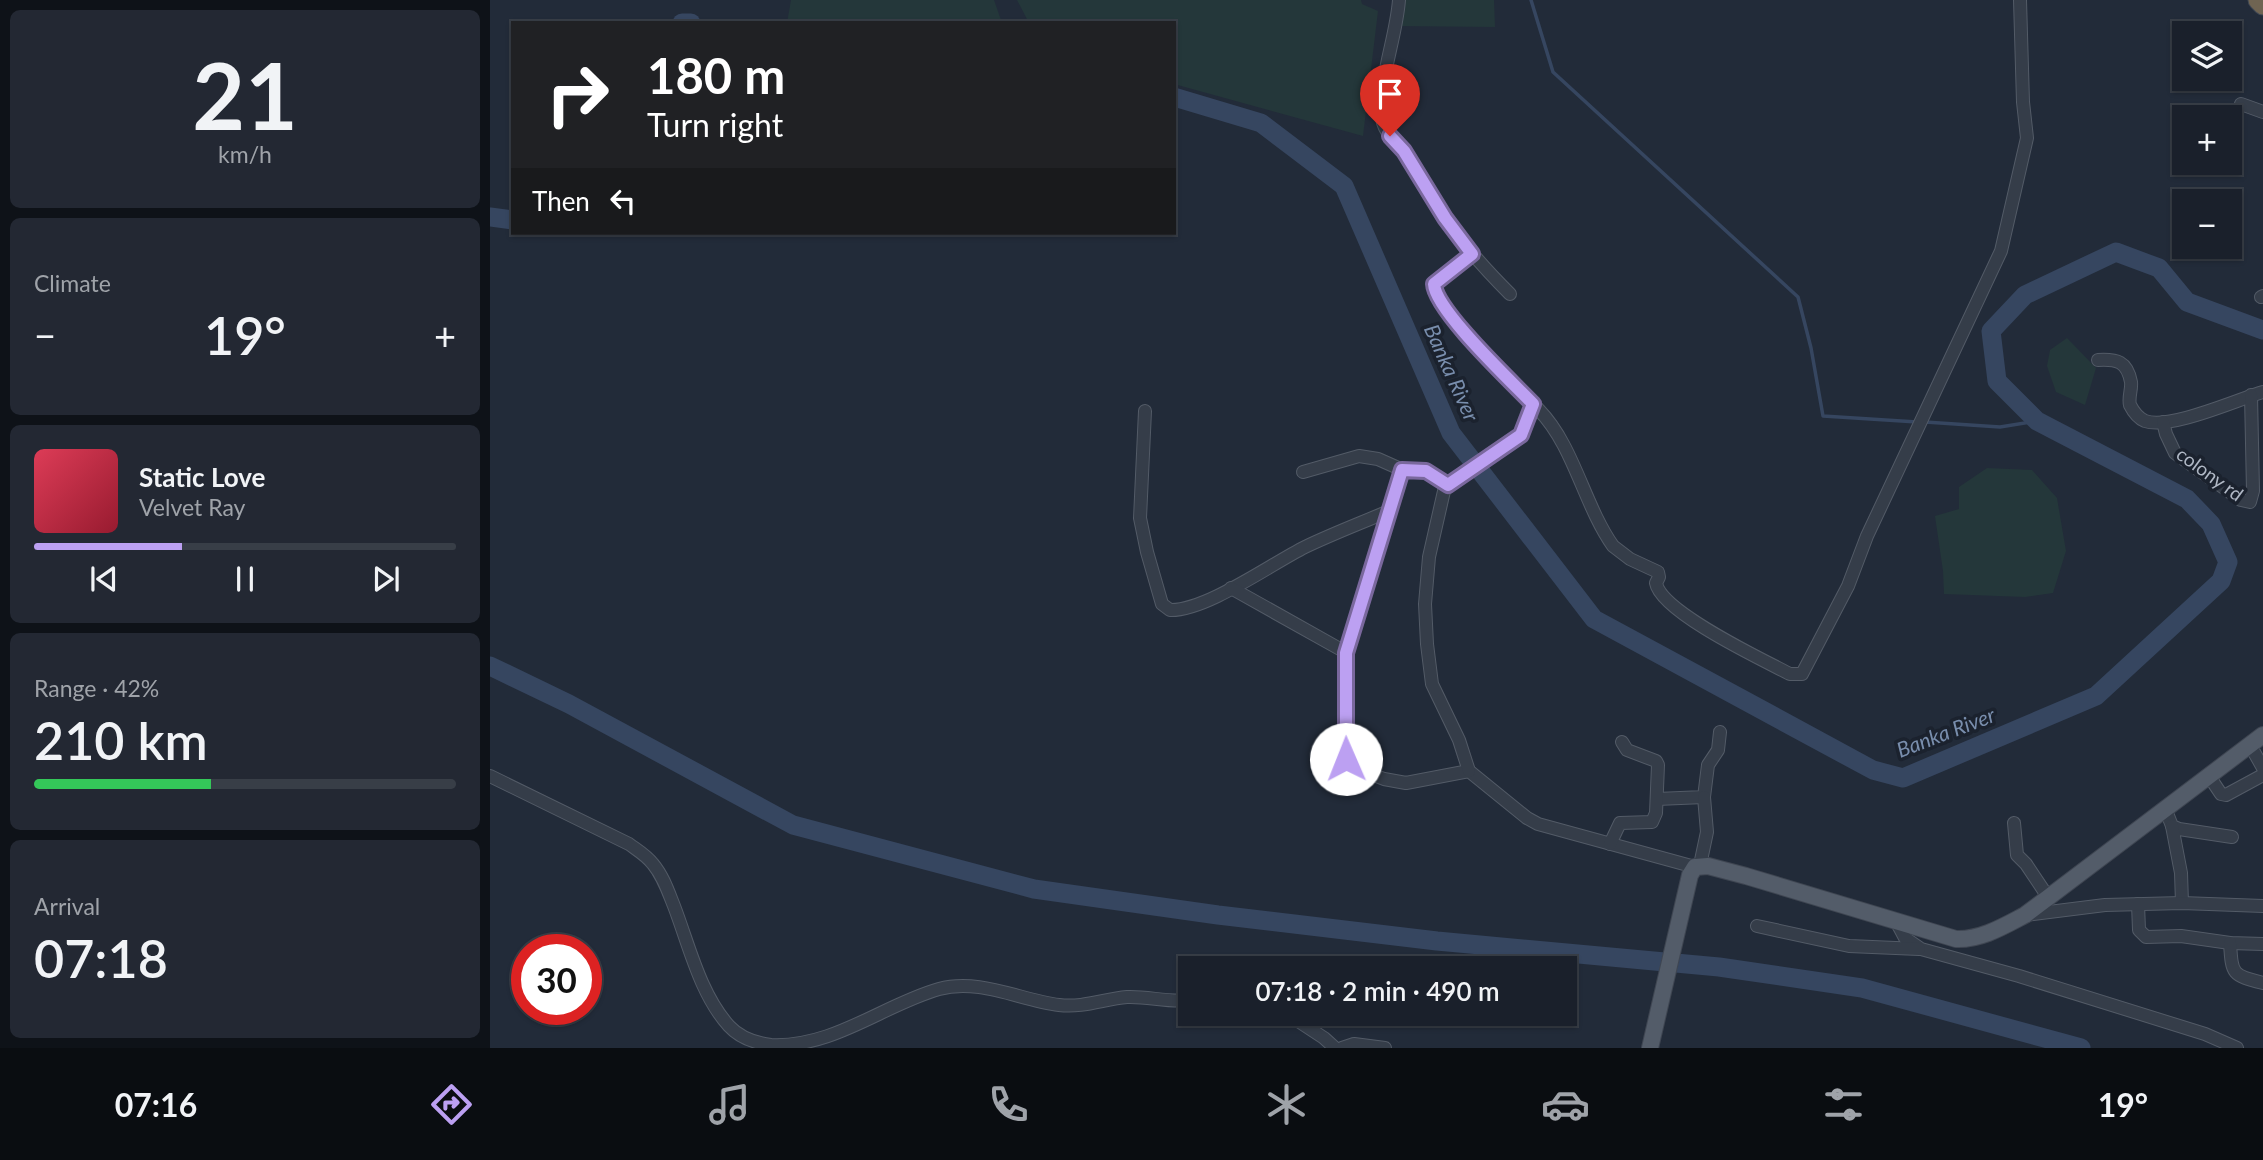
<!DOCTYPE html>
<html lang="en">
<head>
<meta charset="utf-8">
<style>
  :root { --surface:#1a202b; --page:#232833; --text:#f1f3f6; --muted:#9fa3a9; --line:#383e47; --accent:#bca0f2 }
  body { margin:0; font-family:Lato,sans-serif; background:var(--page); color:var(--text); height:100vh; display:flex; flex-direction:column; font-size:26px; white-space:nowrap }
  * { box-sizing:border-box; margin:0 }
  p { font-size:23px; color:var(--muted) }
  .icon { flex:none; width:38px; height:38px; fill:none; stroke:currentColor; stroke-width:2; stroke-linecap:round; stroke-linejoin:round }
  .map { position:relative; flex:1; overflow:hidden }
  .sheet { display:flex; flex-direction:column; gap:10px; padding:10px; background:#0e1218; width:490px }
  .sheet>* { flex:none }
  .banner { position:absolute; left:21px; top:21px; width:665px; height:214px; border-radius:0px; box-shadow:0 2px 5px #0004,0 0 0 2px var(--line); background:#202124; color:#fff; overflow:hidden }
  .buttons { position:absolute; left:1682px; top:21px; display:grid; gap:14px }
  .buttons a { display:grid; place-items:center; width:70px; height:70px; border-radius:0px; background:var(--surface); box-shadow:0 2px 5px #0004,0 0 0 2px var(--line); font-size:35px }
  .speed { position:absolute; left:21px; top:934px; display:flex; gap:14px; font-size:35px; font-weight:700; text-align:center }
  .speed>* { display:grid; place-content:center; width:91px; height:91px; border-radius:50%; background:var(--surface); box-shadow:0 2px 5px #0004,0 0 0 2px var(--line); line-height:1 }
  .speed .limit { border:10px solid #d22; background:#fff; color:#111 }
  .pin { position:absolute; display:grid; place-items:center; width:60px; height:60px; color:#fff; margin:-72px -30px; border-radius:50% 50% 50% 0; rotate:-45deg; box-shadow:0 0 7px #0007 }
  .pin .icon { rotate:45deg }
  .me { position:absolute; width:77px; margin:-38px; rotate:359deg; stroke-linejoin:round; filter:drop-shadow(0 0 5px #0008) }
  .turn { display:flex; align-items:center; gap:24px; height:147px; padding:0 21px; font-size:32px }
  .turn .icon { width:91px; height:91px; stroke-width:2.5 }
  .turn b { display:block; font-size:49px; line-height:60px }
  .then { display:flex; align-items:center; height:66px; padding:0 21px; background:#0003; gap:14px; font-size:26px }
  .big { font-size:52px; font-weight:600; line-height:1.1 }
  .sheet .widget { flex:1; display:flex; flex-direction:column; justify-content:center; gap:10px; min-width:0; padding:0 24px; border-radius:10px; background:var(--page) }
  .sheet .dial { align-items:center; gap:0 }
  .dial b { font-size:91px; line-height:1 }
  .song { display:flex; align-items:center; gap:21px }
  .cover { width:84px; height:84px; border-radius:10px; background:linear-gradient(135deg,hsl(350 70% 55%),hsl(350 70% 35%)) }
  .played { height:7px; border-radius:4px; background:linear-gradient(90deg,var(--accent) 35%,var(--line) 35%) }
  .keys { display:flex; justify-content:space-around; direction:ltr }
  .heat { display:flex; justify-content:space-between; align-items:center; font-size:38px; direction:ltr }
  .charge { height:10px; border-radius:5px; background:linear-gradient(90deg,#34c759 42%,var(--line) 0) }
  .trip { position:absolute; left:688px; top:956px; width:399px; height:70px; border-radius:0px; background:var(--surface); box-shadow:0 2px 5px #0004,0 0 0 2px var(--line); font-weight:600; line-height:70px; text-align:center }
  .dock { display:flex; height:112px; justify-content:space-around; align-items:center; background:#0a0d11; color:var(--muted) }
  .dock .icon { width:49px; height:49px }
  .dock .selected { color:var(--accent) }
  .dock b { font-size:32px; color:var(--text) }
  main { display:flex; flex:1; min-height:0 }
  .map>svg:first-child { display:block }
  .green { fill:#24373a }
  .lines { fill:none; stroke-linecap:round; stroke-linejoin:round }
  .stream { stroke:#364660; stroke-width:3.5 }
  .river { stroke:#364660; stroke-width:19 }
  .minor-casing { stroke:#535b67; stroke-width:14 }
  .major-casing { stroke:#3f4652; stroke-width:18 }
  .highway-casing { stroke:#404854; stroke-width:21 }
  .minor { stroke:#353d49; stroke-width:12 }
  .major { stroke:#535c69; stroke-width:16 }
  .highway { stroke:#6f6452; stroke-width:19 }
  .route-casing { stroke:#7a689d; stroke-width:18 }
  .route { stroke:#bca0f2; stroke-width:12 }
  .labels { text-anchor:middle; stroke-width:7; stroke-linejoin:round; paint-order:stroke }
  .street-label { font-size:19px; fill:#b0b8c5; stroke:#1b222e }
  .water-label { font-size:21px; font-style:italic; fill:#798ead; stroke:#1b222e }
</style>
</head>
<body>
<main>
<section class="sheet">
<div class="widget dial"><b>21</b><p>km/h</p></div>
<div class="widget"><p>Climate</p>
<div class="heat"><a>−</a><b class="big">19°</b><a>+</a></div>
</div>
<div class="widget">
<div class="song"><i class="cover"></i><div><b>Static Love</b><p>Velvet Ray</p></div></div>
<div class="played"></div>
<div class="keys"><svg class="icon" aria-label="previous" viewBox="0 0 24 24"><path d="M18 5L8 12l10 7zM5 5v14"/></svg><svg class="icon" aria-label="pause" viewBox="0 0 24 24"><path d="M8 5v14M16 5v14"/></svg><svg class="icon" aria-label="next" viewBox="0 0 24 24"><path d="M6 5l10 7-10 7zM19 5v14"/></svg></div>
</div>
<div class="widget"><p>Range · 42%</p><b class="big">210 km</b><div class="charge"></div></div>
<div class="widget"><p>Arrival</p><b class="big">07:18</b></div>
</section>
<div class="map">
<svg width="1773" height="1048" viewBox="0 0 1773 1048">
  <rect width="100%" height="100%" fill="#222b39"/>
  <g class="green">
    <path d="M 301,0 L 504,0 L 512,23 L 297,23 Z"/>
    <path d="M 527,0 L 871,0 L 872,4 L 888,11 L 873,136 L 684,84 L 684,23 L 539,23 Z"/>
    <path d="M 902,0 L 1004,0 L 1005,27 L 903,26 Z"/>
    <path d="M 1577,338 L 1606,368 L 1595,405 L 1566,392 L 1557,366 L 1560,350 Z"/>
    <path d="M 1497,468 L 1542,470 L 1567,498 L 1576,551 L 1563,593 L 1535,597 L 1454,594 L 1453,571 L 1445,516 L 1469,509 L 1469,487 Z"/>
  </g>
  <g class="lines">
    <g class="stream">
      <path d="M 1041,0 L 1063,72 L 1308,297 L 1321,348 L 1333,416 L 1427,422"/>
      <path d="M 1435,422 L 1510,427 L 1547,421"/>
    </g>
    <g class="river">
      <path d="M 192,23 L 201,23"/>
      <path d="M 684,97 L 771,123 L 854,186 L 961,433 L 1104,619 L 1383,770 L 1413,778 L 1606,696 L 1731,581 L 1738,562 L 1721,524 L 1697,499 L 1547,421 L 1507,381 L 1501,331 L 1535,295 L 1626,252 L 1669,268 L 1697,302 L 1773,330"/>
      <path d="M 0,217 L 23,220"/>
      <path d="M 0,666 L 79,704 L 303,825 L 544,889 L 728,915 L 947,941 L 1229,967 L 1372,988 L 1591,1048"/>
    </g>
    <g class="minor-casing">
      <g id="minor">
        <path d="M 909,0 C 906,39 889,77 892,117 C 893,133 909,144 917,157 C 931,177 942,200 957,221 C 976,248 997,271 1020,294"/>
        <path d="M 1751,104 L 1773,112"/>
        <path d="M 982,254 L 944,283 C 945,312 1028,386 1049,410 C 1084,446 1094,505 1123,546 L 1140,559 L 1168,572 L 1169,577 L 1166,583 C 1171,612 1273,660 1300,674 L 1312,674 L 1358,586 L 1377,536 L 1511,251 L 1537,138 L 1533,102 L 1530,0"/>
        <path d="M 1771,297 L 1773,296"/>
        <path d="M 1608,360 C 1627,359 1637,361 1641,382 C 1642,390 1638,397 1640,405 C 1643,411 1648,418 1655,421 C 1680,430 1746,400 1773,392"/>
        <path d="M 655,411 L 650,518 L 657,552 L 672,604 L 680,610 C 716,611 781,564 815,547 C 842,534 871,523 899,511"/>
        <path d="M 1673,422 L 1676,434 L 1685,453 L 1751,500 L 1760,502 L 1763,491 L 1761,395"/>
        <path d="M 912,470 L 857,653 L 855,751 L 860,766 L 894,779 L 916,783 L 979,771 L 1037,818 L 1048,824 L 1205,867"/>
        <path d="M 813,472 L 869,456 L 888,459 L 915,471 L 936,471 L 958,485"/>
        <path d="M 741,588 L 857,653"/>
        <path d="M 1760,745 L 1773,768"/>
        <path d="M 979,771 L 969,740 L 942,684 L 937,644 L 935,604 L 939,557 L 954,491 L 964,481 L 1031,435 L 1043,404"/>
        <path d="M 0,776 L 139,844 C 147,850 156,855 163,864 C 173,876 178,891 184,906 C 199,945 210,994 239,1026 C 250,1038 265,1043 281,1045 C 343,1048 393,1005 449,989 C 489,978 530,1000 569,1005 C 593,1008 614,999 637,997 C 658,996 679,1003 700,1000"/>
        <path d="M 1719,776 L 1731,794 L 1736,795 L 1773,775"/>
        <path d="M 1167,799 L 1214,797 L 1218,765 L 1228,750 L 1230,732"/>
        <path d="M 1675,808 L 1682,826 L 1689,829 L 1742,837"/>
        <path d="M 1524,823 L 1527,855 L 1536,864 L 1558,897"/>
        <path d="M 1682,826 L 1691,873 L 1692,903"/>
        <path d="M 1120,844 L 1130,823 L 1162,822 L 1166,813 L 1168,765 L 1166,761 L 1137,750 L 1132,742"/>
        <path d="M 1210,865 L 1217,832 L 1214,797"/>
        <path d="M 1648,904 L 1649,930 L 1656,937 L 1691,936 L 1740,943 L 1773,944"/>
        <path d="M 1535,915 L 1615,905 L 1692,903 L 1773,906"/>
        <path d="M 1406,921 L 1415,938 L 1431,949 L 1529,976 L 1715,1034 L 1747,1048"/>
        <path d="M 1267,926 L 1359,946 L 1429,949"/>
        <path d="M 1740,943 C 1742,975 1742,975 1773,983"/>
        <path d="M 796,1013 L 834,1038 L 845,1048"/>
        <path d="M 852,1048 L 864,1044 L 895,1048"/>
      </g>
    </g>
    <g class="major-casing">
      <path id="major" d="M 1160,1048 L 1200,875 L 1205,867 L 1218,866 L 1256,876 L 1466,939 C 1491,940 1514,926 1535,915 L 1773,735"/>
    </g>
    <g class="highway-casing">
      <path id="highway" d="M 1768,0 L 1773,5"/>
    </g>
    <use href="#minor" class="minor"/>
    <use href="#major" class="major"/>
    <use href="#highway" class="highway"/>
  </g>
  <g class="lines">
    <g class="route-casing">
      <path id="route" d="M 856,759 L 856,653 L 912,470 L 936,471 L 958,485 L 1031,435 L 1043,404 C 1022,382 945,310 944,284 L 982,254 L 955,218 L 914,151 L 900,136"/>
    </g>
    <use href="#route" class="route"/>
  </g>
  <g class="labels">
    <g class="street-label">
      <text transform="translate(1720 474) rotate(36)" y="7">colony rd</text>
    </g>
    <g class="water-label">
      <text transform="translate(961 373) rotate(66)" y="7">Banka River</text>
      <text transform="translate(1456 733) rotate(-21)" y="7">Banka River</text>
    </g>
  </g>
</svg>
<div class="buttons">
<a><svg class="icon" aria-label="layers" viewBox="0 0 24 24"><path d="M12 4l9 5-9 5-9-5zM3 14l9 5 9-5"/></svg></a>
<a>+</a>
<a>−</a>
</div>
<div class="speed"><div class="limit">30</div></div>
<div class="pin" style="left:900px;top:136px;background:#d93025"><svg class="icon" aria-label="arrive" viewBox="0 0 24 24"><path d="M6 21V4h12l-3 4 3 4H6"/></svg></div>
<svg class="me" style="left:856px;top:759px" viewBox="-20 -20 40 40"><circle r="19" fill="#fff"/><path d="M0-13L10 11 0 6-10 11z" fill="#bca0f2"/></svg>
<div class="trip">07:18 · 2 min · 490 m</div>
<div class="banner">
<div class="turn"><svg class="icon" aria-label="right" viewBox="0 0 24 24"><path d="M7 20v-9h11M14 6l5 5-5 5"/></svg><div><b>180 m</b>Turn right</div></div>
<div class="then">Then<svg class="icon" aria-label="left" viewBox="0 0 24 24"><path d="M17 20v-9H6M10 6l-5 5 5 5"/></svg></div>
</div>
</div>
</main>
<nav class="dock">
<b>07:16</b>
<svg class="icon selected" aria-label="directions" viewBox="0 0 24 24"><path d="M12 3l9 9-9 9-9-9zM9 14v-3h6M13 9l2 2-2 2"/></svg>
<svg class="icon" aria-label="music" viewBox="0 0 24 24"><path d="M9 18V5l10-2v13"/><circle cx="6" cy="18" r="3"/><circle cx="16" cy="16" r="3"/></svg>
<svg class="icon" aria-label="phone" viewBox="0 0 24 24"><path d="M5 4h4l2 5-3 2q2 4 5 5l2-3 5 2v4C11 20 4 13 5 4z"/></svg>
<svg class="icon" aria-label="climate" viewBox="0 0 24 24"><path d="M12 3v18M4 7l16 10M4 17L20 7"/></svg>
<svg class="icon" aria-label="car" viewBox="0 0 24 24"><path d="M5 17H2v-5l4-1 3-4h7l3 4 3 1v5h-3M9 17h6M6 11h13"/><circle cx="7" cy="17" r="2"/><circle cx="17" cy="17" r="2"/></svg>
<svg class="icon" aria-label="filters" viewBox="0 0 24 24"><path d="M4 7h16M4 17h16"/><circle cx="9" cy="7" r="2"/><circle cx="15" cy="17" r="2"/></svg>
<b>19°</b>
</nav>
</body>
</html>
